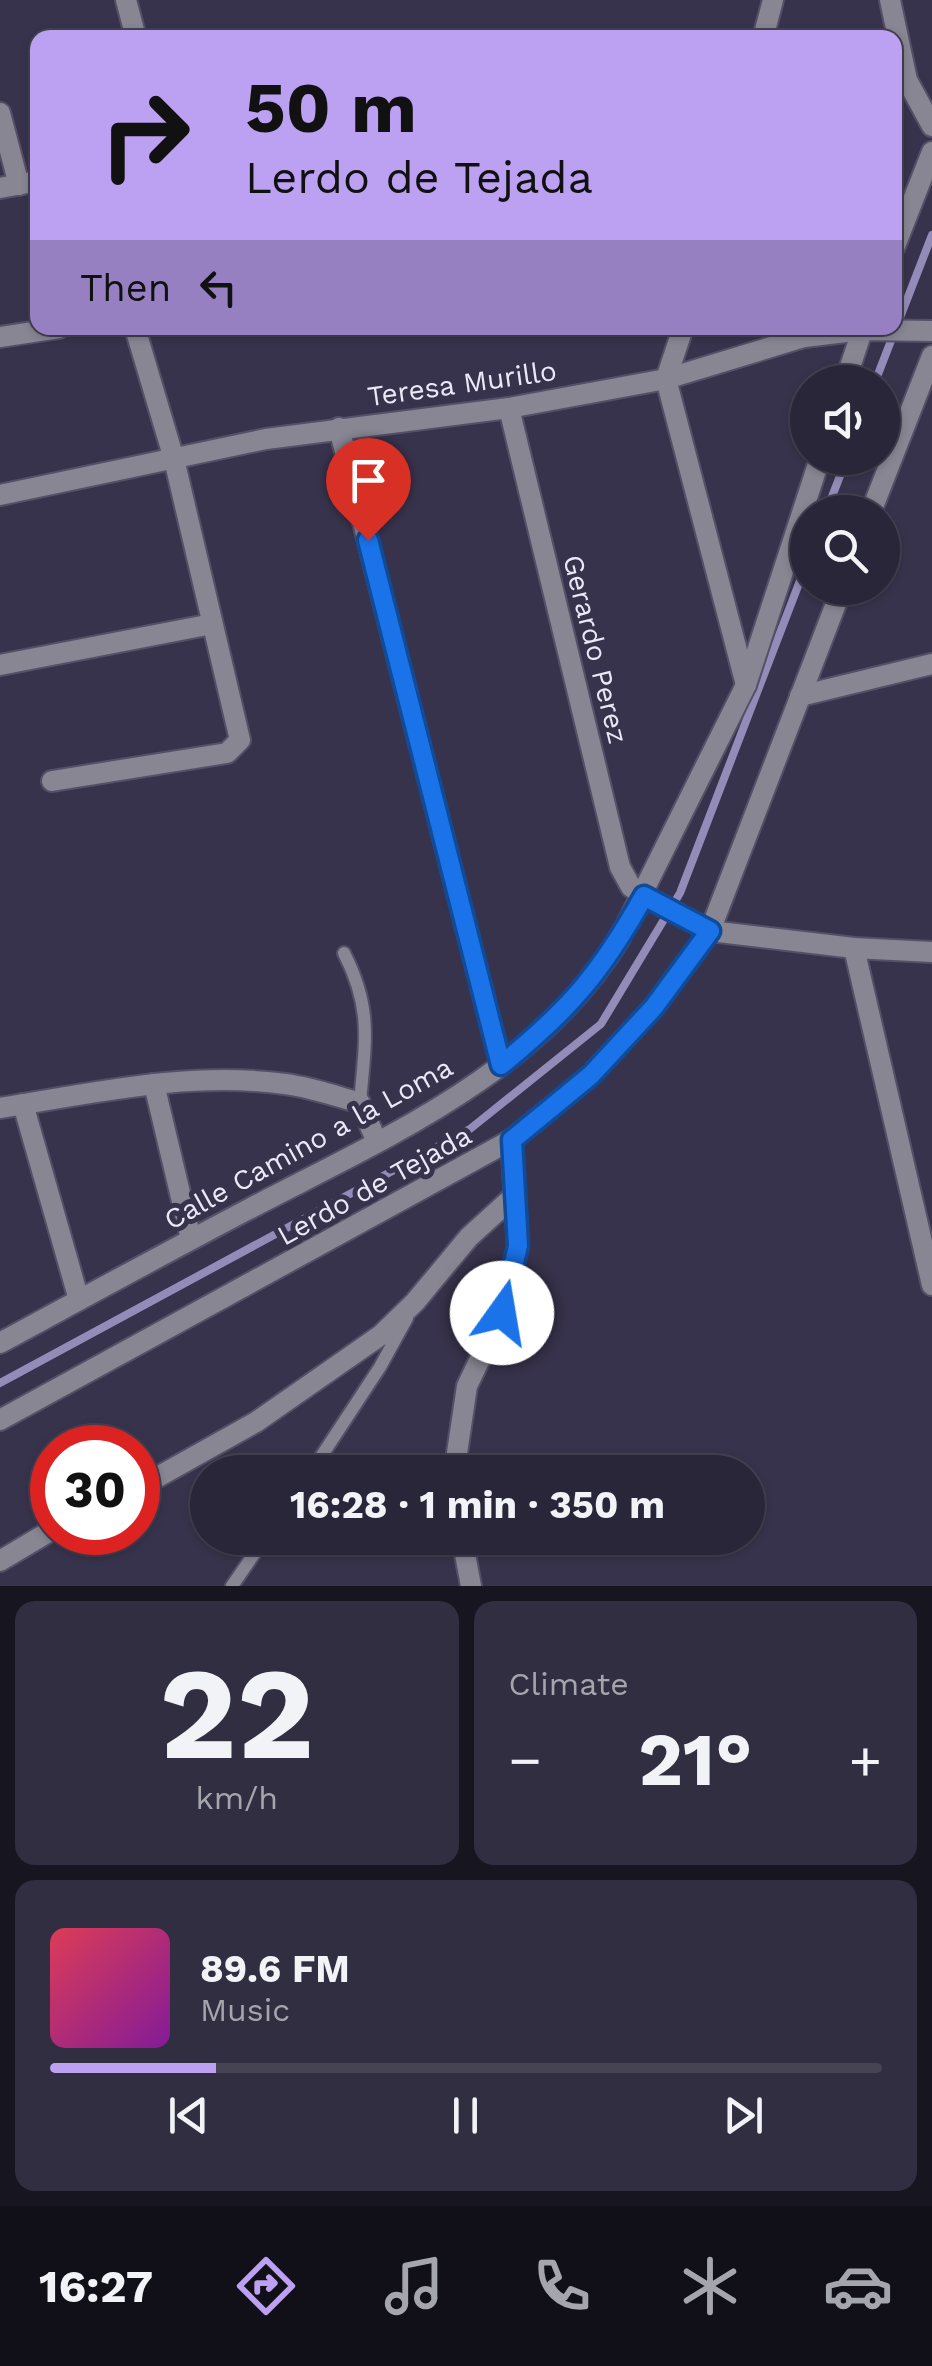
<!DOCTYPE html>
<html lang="en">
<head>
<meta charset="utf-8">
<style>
  :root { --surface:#2a2639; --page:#322e41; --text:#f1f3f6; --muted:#a5a5ae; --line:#464353; --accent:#bca0f2 }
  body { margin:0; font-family:"Work Sans",sans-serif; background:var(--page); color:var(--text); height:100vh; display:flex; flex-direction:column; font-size:38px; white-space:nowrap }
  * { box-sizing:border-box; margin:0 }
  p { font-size:32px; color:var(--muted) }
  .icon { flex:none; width:55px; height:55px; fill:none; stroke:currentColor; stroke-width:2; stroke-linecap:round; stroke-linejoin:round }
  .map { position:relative; height:1586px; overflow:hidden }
  .side { display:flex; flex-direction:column; gap:15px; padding:15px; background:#17151f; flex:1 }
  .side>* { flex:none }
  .guide { position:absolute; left:30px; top:30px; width:872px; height:305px; border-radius:20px; box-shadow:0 2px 8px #0004,0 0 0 2px var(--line); background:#bca0f2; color:#111; overflow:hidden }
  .controls { position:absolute; left:790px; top:365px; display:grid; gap:20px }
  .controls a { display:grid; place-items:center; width:110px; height:110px; border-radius:50%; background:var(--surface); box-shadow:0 2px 8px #0004,0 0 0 2px var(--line); font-size:50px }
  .speed { position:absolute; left:30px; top:1425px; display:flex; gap:20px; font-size:50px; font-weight:700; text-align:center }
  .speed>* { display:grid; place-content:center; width:130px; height:130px; border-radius:50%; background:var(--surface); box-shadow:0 2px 8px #0004,0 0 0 2px var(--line); line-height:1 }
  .speed .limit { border:15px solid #d22; background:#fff; color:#111 }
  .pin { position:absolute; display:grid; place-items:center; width:85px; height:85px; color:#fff; margin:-102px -42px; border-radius:50% 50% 50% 0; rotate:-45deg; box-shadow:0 0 10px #0007 }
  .pin .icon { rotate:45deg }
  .me { position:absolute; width:110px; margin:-55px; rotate:13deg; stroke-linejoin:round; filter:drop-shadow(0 0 8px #0008) }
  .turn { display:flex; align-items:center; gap:35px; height:210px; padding:0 50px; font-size:45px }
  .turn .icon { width:130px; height:130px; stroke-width:2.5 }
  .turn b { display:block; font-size:70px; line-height:85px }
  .then { display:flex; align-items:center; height:95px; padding:0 50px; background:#0003; gap:20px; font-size:38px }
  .big { font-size:75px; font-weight:700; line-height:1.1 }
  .side .tile { flex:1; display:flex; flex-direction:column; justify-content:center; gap:15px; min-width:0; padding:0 35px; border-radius:20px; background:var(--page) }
  .side .dial { align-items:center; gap:0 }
  .dial b { font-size:130px; line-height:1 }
  .song { display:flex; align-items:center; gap:30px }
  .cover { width:120px; height:120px; border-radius:15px; background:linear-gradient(135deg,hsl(350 70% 55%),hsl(290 70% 35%)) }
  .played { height:10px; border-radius:5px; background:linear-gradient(90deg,var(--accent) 20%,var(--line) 20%) }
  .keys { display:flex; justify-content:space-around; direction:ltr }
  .heat { display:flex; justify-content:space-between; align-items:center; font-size:55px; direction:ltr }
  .side .tiles { flex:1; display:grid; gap:15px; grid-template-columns:1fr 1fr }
  .tile:last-child { grid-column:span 2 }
  .trip { position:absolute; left:190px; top:1455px; width:575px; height:100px; border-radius:50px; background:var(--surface); box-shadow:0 2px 8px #0004,0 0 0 2px var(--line); font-weight:700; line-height:100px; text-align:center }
  .menu { display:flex; height:160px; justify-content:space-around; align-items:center; background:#110f17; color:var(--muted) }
  .menu .icon { width:70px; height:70px }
  .menu .current { color:var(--accent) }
  .menu b { font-size:45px; color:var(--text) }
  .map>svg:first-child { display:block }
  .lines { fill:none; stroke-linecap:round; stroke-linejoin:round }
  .stream { stroke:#948cb8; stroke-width:8 }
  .service-casing { stroke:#555068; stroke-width:16 }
  .minor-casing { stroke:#555068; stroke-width:24 }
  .tertiary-casing { stroke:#555068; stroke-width:24 }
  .service { stroke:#888693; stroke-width:12 }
  .minor { stroke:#888693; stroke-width:20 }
  .tertiary { stroke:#888693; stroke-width:20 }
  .route-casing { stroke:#114b97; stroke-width:25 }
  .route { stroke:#1a73e8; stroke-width:18 }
  .labels { text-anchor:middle; stroke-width:10; stroke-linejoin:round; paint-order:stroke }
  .street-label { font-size:28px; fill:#ebe9f8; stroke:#38334c }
</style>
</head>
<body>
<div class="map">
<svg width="932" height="1586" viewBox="0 0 932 1586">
  <rect width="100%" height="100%" fill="#38334c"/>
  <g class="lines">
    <g class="stream">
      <path d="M 875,382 L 932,235"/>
      <path d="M 826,512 L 847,458"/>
      <path d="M 0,1383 L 470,1129 L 601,1024 L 680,893 L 808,560"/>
    </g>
    <g class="service-casing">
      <g id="service">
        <path d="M 344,953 C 373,1010 365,1042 360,1103"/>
        <path d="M 311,1472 L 380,1367 L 407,1318"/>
        <path d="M 232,1586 L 265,1538"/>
      </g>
    </g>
    <g class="minor-casing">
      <g id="minor">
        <path d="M 126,0 L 136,38"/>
        <path d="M 890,0 L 907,80 L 932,126"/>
        <path d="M 763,38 L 773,0"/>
        <path d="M 0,113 L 19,185"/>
        <path d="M 0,188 L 38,181"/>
        <path d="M 895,246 L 932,152"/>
        <path d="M 0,337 L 59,328"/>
        <path d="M 666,379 L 746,685"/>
        <path d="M 666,379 L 683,328"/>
        <path d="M 845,382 L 863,328"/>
        <path d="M 509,408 L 620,867 L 631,887 L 643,895 L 710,931 L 854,948 L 932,952"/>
        <path d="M 339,428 L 501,1065"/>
        <path d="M 0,495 L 266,439 L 509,408 L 666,379 L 804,337 L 862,330 L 932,331"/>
        <path d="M 0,665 L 212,624"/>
        <path d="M 800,696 L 932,664"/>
        <path d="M 52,781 L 227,753 L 240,740 L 174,459 L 135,328"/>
        <path d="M 854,948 L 932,1285"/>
        <path d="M 154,1084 L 191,1239"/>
        <path d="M 23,1104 L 79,1300"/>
        <path d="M 0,1108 C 94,1093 190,1071 285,1084 C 310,1087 336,1096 360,1103 L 377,1142"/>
        <path d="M 0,1343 C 83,1298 165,1253 249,1209 C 383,1139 538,1073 620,938 L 746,685 L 820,458"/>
        <path d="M 458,1472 L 457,1453 L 467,1386 L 502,1313 L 518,1246 L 511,1140"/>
        <path d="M 138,1488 L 256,1422 L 381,1335 L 415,1302 L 469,1237 L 513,1197"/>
        <path d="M 462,1538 L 471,1586"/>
        <path d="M 0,1561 L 52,1530"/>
      </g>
    </g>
    <g class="tertiary-casing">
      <g id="tertiary">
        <path d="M 871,512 L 932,356"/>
        <path d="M 0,1420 L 511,1140 L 591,1075 L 654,1007 L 710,931 L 842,588"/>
      </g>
    </g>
    <use href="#service" class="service"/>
    <use href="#minor" class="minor"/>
    <use href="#tertiary" class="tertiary"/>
  </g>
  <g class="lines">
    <g class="route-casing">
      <path id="route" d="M 368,540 L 501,1065 C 569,1010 601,973 644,896 L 710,931 L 654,1007 L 591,1075 L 512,1140 L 518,1246 L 502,1313"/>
    </g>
    <use href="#route" class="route"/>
  </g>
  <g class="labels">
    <g class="street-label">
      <text transform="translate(462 383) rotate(-8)" y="10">Teresa Murillo</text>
      <text transform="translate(596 649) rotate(76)" y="10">Gerardo Perez</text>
      <text transform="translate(308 1143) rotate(-29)" y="10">Calle Camino a la Loma</text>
      <text transform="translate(374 1185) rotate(-29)" y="10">Lerdo de Tejada</text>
    </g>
  </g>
</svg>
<div class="controls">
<a><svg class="icon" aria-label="sound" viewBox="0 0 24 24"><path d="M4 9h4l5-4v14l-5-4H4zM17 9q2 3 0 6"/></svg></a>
<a><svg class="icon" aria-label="search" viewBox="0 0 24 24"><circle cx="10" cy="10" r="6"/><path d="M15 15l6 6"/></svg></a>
</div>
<div class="speed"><div class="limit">30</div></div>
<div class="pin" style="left:368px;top:540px;background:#d93025"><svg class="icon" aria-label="arrive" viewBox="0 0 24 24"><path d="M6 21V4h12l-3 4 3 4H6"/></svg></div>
<svg class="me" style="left:502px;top:1313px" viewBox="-20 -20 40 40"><circle r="19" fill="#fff"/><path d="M0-13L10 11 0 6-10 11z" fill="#1a73e8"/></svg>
<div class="trip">16:28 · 1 min · 350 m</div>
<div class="guide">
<div class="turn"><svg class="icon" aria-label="right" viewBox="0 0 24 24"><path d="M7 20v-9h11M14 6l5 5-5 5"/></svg><div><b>50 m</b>Lerdo de Tejada</div></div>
<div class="then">Then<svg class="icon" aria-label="left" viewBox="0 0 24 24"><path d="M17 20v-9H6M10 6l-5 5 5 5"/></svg></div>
</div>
</div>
<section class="side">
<div class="tiles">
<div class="tile dial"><b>22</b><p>km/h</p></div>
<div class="tile"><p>Climate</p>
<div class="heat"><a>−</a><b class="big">21°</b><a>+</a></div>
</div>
<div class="tile">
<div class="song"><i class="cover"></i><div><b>89.6 FM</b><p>Music</p></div></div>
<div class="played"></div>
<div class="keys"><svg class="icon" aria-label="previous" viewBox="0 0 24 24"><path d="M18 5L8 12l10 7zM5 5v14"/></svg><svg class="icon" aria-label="pause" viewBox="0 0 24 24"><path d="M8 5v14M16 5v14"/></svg><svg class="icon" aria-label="next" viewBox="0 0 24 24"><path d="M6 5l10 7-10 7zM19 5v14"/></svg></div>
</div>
</div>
</section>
<nav class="menu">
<b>16:27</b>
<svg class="icon current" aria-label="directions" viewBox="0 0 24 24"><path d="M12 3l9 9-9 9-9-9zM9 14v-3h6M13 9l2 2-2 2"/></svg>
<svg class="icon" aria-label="music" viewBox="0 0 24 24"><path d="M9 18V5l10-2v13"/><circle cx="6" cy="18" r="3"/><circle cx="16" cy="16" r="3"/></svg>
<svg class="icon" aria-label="phone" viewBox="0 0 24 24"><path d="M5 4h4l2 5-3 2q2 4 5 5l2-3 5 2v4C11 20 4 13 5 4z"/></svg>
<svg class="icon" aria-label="climate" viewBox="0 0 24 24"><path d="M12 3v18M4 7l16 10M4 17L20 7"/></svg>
<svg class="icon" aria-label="car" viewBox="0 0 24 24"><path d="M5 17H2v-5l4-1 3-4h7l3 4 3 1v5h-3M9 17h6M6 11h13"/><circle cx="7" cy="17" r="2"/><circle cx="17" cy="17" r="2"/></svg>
</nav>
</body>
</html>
